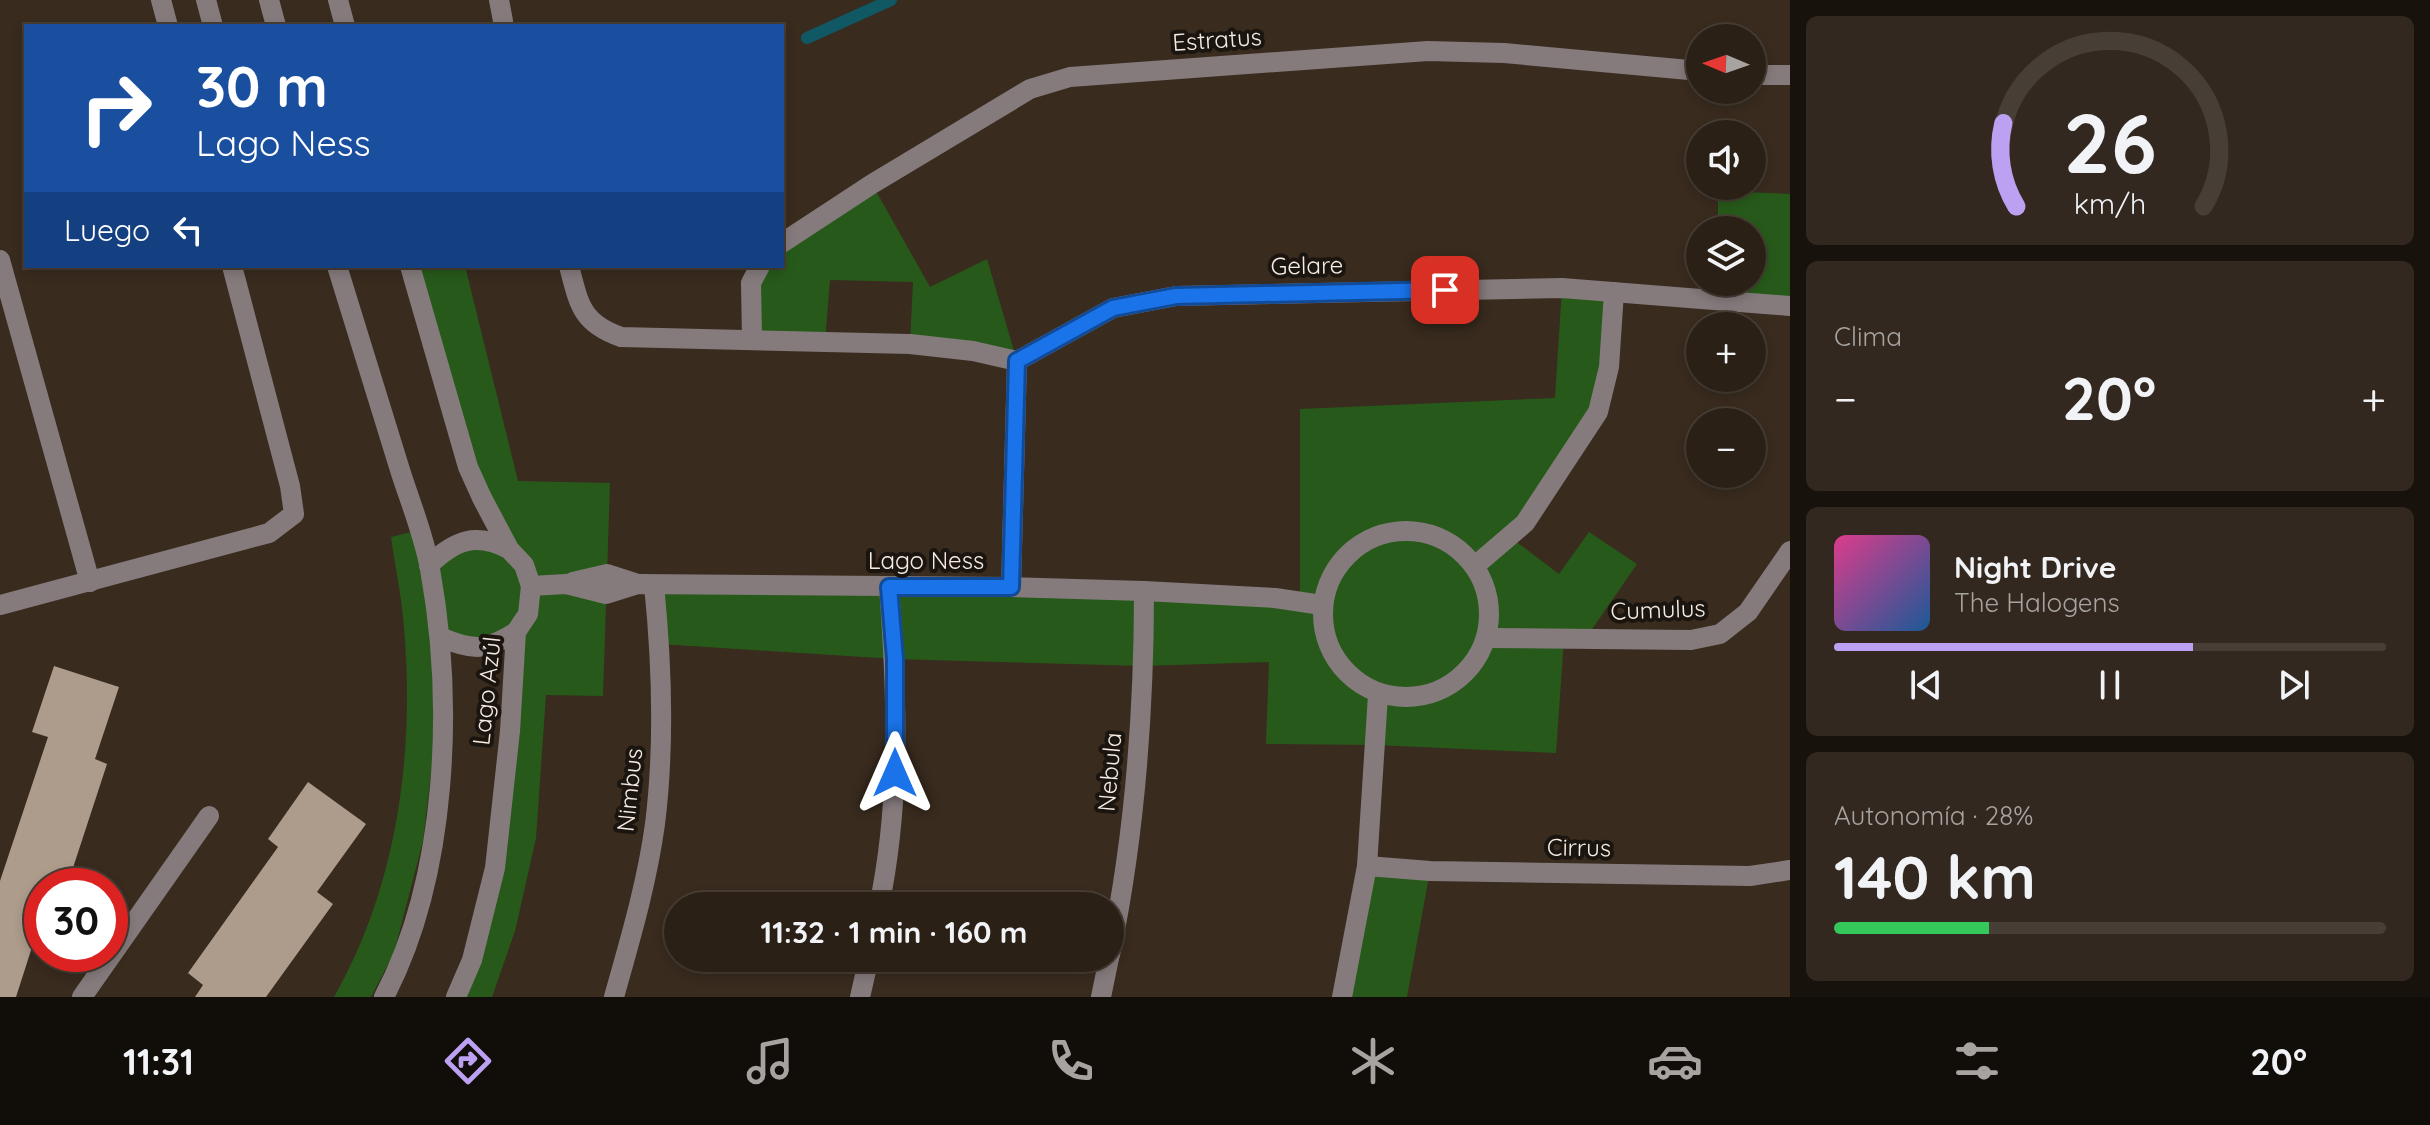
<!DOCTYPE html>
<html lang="es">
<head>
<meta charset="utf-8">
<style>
  :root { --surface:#2b2016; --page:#33281f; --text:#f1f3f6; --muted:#a6a3a1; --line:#473e35; --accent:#bca0f2 }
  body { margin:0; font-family:Quicksand,sans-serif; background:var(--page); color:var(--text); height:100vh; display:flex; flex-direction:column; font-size:30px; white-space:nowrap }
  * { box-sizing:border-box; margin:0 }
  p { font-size:26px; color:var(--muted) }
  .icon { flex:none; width:44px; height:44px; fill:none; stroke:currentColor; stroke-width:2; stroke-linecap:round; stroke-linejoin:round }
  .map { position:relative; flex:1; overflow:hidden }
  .side { display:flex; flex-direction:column; gap:16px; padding:16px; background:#18120c; width:640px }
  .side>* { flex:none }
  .guide { position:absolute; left:24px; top:24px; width:760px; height:244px; border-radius:0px; box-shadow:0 4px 12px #0003,0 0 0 2px var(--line); background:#1a4fa0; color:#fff; overflow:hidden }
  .needle { width:52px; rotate:272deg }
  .fabs { position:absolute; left:1686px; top:24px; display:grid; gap:16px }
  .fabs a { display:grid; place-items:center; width:80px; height:80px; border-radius:50%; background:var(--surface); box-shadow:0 4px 12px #0003,0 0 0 2px var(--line); font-size:40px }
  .speed { position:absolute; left:24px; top:868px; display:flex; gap:16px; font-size:40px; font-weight:700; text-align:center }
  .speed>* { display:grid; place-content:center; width:104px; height:104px; border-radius:50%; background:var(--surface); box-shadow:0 4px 12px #0003,0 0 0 2px var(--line); line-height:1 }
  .speed .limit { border:12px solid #d22; background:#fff; color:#111 }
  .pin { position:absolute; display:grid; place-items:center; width:68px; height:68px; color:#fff; margin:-34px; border-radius:16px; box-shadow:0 4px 12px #0006 }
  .me { position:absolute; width:88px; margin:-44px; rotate:0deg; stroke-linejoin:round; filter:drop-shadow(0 0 6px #0008) }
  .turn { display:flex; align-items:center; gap:28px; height:168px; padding:0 40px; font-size:36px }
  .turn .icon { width:104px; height:104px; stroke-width:2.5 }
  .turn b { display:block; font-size:56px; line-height:68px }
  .then { display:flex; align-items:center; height:76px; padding:0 40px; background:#0003; gap:16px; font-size:30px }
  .big { font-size:60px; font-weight:700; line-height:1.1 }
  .side .tile { flex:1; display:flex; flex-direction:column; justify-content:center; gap:12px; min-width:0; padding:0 28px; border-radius:12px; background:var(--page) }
  .side .dial { align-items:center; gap:0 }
  .dial svg { height:208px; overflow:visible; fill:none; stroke:var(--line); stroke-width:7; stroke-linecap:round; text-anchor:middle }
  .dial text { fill:var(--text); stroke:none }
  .song { display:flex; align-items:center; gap:24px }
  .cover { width:96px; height:96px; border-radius:12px; background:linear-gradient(135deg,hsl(330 70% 55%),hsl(210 70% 35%)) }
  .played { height:8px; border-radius:4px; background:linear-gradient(90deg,var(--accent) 65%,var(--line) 65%) }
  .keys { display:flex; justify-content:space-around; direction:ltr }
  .heat { display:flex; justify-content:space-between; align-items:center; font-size:44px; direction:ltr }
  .charge { height:12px; border-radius:6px; background:linear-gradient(90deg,#34c759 28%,var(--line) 0) }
  .trip { position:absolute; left:664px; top:892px; width:460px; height:80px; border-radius:40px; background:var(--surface); box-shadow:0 4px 12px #0003,0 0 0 2px var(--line); font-weight:700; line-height:80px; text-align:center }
  .tabs { display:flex; height:128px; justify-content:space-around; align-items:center; background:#110d09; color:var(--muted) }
  .tabs .icon { width:56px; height:56px }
  .tabs .active { color:var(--accent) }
  .tabs b { font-size:36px; color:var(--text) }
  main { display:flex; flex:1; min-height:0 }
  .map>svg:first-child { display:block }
  .green { fill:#275a1a }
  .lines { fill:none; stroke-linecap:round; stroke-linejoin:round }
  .stream { stroke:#0f5864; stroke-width:12 }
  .building { fill:#ad9c8c }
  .minor { stroke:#857b7d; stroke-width:20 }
  .route-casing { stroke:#114b97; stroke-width:20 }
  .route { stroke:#1a73e8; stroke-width:14 }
  .labels { text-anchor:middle; stroke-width:8; stroke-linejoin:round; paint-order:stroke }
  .street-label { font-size:24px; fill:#f6ece4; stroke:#1b150f }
</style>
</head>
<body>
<main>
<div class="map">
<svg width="1790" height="997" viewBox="0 0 1790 997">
  <rect width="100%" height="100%" fill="#392b1e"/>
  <g class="green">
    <path d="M 872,184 L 930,287 L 987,259 L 1017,361 L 910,344 L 913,282 L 830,280 L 825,342 L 752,339 L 760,266 L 782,266 L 782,243 Z"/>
    <path d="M 1718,191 L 1790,194 L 1790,306 L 1717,300 L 1717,282 L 1752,282 L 1752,230 L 1718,230 Z"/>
    <path d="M 411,266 L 465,266 L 518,481 L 610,483 L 603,696 L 546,695 L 536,838 L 515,931 L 492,997 L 456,997 L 495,868 L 516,633 L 495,646 L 440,637 L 429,565 L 446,549 L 496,542 Z"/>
    <path d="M 1562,288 L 1614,292 L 1598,412 L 1510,537 L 1559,574 L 1589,532 L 1637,564 L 1586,638 L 1564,639 L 1556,753 L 1376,745 L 1266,744 L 1269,662 L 1144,666 L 895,659 L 660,644 L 654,585 L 1300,601 L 1300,409 L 1555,398 Z"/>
    <path d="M 415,531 L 437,636 L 434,748 L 423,841 L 394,953 L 371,997 L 334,997 C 397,887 415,753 404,628 C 402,598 395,567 391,537 Z"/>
    <path d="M 1367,866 L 1430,871 L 1407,997 L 1342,997 Z"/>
  </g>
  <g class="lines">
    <path class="stream" d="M 807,38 L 891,0"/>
  </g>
  <g class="building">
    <path d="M 54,666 L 119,687 L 95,759 L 107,764 L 67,886 L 42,886 L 42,916 L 16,997 L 0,997 L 0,881 L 48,737 L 32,732 Z"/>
    <path d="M 308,782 L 366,824 L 317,892 L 333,904 L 266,997 L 195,997 L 203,985 L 188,973 L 278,847 L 268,839 Z"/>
  </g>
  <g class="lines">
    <g class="minor">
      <path d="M 161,0 L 168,26"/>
      <path d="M 206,0 L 213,26"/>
      <path d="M 269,0 L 276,26"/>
      <path d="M 338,0 L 345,26"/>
      <path d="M 499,0 L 503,21"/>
      <path d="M 1752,75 L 1790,75"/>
      <path d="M 782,243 L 872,184 L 1030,89 L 1070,77 L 1428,51 L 1504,53 L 1700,71"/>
      <path d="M 0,260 L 90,582"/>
      <path d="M 337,266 C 358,334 379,402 400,470 C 410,502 424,535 430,569 C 454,702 448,875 384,997"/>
      <path d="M 410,266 L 468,467 L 482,498 L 509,549 L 524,565 L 531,586 L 528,614 L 516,632 L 510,731 L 495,868 L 472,960 L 456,997"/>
      <path d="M 569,266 C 579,304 581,323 621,337 L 910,344 L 973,351 L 1017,361"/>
      <path d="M 752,339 L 751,283 L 760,266"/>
      <path d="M 1017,361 L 1113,308 L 1176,296 L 1562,288 L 1790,306"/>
      <circle cx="1406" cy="614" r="83"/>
      <path d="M 429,565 C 455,540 476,532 509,549"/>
      <path d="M 1476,565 L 1525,523 L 1598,412 L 1609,367 L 1614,292"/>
      <path d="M 573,582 L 607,574 L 638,584"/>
      <path d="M 531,586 L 566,584 L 606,594 L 638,584 L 1011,587 L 1144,591 L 1275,598 L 1322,605"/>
      <path d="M 1011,587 L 1017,361"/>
      <path d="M 0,605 L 269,533 L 294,514 L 290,486 L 232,266"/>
      <path d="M 440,637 C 473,651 486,651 516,632"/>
      <path d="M 1488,638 L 1691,640 L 1720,634 L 1748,612 L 1790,551"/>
      <path d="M 1367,866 L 1430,871 L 1750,876 L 1790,870"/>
      <path d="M 879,906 C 901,802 897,692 889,587"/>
      <path d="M 1110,955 C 1135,835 1144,714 1144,591"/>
      <path d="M 82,997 L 209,816"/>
      <path d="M 614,997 C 630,940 647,883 655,824 C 665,744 662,664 654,585"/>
      <path d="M 860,997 L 869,958"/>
      <path d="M 1101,997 L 1109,958"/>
      <path d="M 1342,997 L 1367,866 L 1378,695"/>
    </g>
  </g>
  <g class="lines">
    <g class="route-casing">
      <path id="route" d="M 895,773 L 895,659 L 889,587 L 1011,587 L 1017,361 L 1113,308 L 1176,296 L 1445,290"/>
    </g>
    <use href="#route" class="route"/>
  </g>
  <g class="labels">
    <g class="street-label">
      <text transform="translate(1217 40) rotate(-4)" y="8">Estratus</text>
      <text transform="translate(1307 266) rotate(-1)" y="8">Gelare</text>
      <text x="926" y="569">Lago Ness</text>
      <text transform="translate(1658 610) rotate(-2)" y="8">Cumulus</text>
      <text transform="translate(487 691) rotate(-84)" y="8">Lago Azúl</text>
      <text transform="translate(1110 772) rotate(-85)" y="8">Nebula</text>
      <text transform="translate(630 790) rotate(-84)" y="8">Nimbus</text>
      <text transform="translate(1579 848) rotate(1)" y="8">Cirrus</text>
    </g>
  </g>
</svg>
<div class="fabs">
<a><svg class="needle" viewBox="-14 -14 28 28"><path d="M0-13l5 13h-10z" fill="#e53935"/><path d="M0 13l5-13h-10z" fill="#a6a3a1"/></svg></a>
<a><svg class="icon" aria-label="sound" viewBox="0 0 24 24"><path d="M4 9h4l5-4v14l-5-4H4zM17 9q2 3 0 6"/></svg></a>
<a><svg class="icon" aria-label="layers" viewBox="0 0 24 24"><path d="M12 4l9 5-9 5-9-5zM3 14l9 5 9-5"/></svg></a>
<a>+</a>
<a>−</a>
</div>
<div class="speed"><div class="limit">30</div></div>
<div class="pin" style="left:1445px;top:290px;background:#d93025"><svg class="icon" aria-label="arrive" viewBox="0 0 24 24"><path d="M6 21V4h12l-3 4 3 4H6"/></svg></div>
<svg class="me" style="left:895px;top:773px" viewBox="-20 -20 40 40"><path d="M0-17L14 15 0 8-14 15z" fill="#1a73e8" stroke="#fff" stroke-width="4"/></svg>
<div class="trip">11:32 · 1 min · 160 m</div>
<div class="guide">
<div class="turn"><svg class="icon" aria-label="right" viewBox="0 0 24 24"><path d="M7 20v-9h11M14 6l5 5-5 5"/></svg><div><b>30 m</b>Lago Ness</div></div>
<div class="then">Luego<svg class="icon" aria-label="left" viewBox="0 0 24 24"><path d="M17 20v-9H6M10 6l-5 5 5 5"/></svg></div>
</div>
</div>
<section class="side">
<div class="tile dial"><svg viewBox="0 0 100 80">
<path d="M14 69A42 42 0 1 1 86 69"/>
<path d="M14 69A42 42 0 0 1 9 37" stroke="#bca0f2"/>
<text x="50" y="56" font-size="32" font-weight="700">26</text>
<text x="50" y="72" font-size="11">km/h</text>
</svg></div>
<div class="tile"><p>Clima</p>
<div class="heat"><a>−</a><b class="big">20°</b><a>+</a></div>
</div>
<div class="tile">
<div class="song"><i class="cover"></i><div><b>Night Drive</b><p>The Halogens</p></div></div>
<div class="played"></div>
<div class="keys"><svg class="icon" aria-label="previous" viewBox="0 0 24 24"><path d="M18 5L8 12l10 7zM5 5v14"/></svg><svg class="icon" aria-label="pause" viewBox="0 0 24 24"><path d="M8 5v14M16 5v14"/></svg><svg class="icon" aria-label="next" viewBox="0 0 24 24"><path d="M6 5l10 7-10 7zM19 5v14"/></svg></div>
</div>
<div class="tile"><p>Autonomía · 28%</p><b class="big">140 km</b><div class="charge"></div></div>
</section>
</main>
<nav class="tabs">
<b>11:31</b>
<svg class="icon active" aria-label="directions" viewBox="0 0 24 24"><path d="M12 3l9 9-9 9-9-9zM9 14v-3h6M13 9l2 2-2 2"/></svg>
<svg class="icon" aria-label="music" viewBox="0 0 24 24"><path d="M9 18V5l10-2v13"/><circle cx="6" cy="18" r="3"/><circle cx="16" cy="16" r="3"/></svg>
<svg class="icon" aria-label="phone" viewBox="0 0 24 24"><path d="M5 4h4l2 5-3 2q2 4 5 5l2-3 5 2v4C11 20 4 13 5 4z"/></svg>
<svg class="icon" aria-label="climate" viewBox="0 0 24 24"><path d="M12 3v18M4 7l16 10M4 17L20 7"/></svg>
<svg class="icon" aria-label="car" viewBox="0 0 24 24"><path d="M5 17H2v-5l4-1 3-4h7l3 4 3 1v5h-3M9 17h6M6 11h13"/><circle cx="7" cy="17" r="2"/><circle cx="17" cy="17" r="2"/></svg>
<svg class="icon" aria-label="filters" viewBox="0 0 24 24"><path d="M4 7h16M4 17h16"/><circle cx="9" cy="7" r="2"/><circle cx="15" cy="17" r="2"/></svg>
<b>20°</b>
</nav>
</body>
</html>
